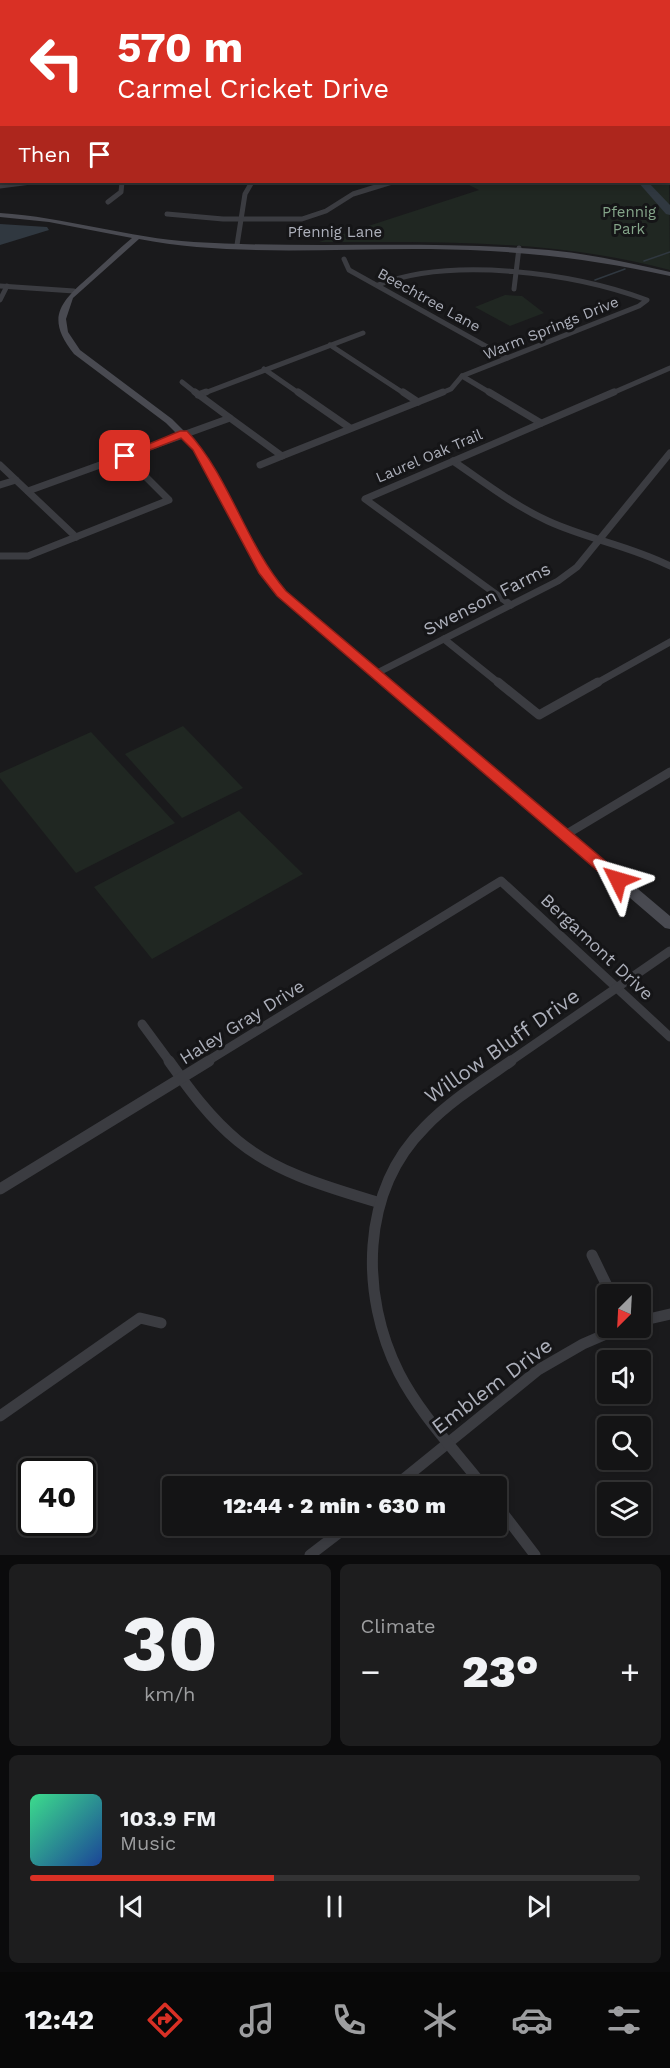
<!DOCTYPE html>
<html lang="en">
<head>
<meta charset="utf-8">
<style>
  :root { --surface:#141415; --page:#1d1d1e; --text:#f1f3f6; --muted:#9d9ea0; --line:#333334; --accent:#d93025 }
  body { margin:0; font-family:"Work Sans",sans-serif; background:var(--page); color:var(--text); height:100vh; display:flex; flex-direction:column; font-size:22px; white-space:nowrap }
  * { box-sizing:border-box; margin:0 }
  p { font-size:20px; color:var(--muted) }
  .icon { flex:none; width:33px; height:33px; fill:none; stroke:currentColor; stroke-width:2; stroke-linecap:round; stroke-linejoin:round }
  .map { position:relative; height:1555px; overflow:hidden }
  .drawer { display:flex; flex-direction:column; gap:9px; padding:9px; background:#0b0b0c; flex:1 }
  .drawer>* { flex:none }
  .banner { position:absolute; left:0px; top:0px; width:670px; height:183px; box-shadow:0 3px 9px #0003,0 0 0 2px var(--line); background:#d93025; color:#fff; overflow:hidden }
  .needle { width:39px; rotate:204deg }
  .tools { position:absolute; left:597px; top:1284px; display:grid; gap:12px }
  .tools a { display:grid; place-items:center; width:54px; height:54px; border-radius:6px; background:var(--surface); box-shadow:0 3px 9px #0003,0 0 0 2px var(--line); font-size:30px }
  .speed { position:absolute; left:18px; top:1458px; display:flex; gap:12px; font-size:30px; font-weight:700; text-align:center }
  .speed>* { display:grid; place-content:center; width:78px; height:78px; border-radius:50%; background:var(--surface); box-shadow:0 3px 9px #0003,0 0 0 2px var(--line); line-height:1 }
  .speed .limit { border:3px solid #111; border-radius:9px; background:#fff; color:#111 }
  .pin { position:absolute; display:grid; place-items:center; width:51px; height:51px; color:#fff; margin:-26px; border-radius:12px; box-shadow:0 3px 9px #0006 }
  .me { position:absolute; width:66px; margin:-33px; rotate:310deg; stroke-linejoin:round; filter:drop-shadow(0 0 4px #0008) }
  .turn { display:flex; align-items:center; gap:21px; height:126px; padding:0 18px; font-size:27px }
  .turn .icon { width:78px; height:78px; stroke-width:2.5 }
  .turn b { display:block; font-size:42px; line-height:51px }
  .then { display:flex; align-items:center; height:57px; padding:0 18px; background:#0003; gap:12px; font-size:22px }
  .big { font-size:45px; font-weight:800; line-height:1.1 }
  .drawer .tile { flex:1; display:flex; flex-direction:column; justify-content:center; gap:9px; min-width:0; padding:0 21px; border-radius:9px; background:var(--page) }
  .drawer .dial { align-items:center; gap:0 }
  .dial b { font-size:78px; line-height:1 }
  .song { display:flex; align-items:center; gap:18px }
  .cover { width:72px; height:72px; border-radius:9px; background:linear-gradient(135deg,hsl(150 70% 55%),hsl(220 70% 35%)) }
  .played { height:6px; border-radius:3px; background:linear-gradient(90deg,var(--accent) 40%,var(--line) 40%) }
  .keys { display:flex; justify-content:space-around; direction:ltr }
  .heat { display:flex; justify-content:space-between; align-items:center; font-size:33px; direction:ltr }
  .drawer .tiles { flex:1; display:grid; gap:9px; grid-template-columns:1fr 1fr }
  .tile:last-child { grid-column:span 2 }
  .trip { position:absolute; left:162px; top:1476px; width:345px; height:60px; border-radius:6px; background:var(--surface); box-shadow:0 3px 9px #0003,0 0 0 2px var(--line); font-weight:800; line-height:60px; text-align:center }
  .dock { display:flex; height:96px; justify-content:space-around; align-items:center; background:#080808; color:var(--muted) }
  .dock .icon { width:42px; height:42px }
  .dock .on { color:var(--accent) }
  .dock b { font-size:27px; color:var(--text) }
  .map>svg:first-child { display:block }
  .green { fill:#202722 }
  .water { fill:#303840 }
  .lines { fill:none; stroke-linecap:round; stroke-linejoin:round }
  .stream { stroke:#303840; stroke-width:1.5 }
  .river { fill:#303840; fill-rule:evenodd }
  .street-far4 { stroke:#3b3c41; stroke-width:4 }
  .street-far3 { stroke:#3b3c41; stroke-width:5 }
  .street-far2 { stroke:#3b3c41; stroke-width:7 }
  .street-far1 { stroke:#3b3c41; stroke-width:9 }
  .street { stroke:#3b3c41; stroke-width:11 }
  .secondary { fill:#494a51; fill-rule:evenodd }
  .route { fill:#d93025; stroke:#8d1f18; stroke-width:1.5 }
  .labels { text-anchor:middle; stroke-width:6; stroke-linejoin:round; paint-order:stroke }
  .far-park-label { font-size:15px; fill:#85a58a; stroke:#151517 }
  .far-street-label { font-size:15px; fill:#adb0bb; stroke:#151517 }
  .street-label { font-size:18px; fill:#adb0bb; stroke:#151517 }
  .near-street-label { font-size:21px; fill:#adb0bb; stroke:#151517 }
</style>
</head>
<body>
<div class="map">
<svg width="670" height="1555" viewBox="0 0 670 1555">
  <rect width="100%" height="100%" fill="#1a1a1c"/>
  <g class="green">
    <path d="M 669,170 L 670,270 C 555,239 437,242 319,242 L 479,190 L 469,185 L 478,182 L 669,182 Z"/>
    <path d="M 505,295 L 522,296 L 544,313 L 510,326 L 475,307 Z"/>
    <path d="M 183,726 L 243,788 L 182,818 L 125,754 Z"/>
    <path d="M 91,732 L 175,823 L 76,873 L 0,778 L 0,773 Z"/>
    <path d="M 239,811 L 303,874 L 152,959 L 94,887 Z"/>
  </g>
  <path class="water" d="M 0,224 L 47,227 L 49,230 L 0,245 Z"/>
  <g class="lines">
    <g class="stream">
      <path d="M 75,2 L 79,0"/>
      <path d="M 644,261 L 670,252"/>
      <path d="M 595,280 L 625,269"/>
    </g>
    <g class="river">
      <path d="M 331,0 L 340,0 L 341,2 L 332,2 Z"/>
      <path d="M 638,182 L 648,182 L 670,205 L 670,215 L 666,214 Z"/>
    </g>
    <g class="street-far4">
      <path d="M 197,0 L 199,2"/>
      <path d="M 471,0 L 478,2"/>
      <path d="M 596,0 L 601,2"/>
      <path d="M 58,2 L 62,0"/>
      <path d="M 173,2 L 177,0"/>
      <path d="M 259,2 L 265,1"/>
      <path d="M 495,2 L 498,0"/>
    </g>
    <g class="street-far3">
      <path d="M 0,186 L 31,182"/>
      <path d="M 108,202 L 121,192 L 122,182"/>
      <path d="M 167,214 L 223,219 L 302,219 L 326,211 L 353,194 L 392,182"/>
      <path d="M 237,245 L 245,194 L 252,182"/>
      <path d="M 344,259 L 349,270 L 507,358"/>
      <path d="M 378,285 C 452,256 574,273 647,300 L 639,306 L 462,376 L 451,389 L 439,394"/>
      <path d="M 0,286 L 74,291"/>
      <path d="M 514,289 L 519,248"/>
      <path d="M 0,300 L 7,286"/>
      <path d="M 330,345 L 405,394"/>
      <path d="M 264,369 L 300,394"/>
      <path d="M 462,376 L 492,394"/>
      <path d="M 182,382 L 197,394"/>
      <path d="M 202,394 L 363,333"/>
      <path d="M 610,394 L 670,368"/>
    </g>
    <g class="street-far2">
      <path d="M 298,392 L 350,428"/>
      <path d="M 403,392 L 418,402"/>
      <path d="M 489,392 L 541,423"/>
      <path d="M 198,395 L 206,392"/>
      <path d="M 230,418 L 282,456 L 443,392"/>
      <path d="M 453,461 C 484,482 513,505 548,521 C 587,539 631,546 670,566"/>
      <path d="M 0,465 L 76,537"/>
      <path d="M 260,465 L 282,456"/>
      <path d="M 0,485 L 16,480"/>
      <path d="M 28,491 L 230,418 L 195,392"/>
      <path d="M 0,556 L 28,556 L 169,500 L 125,456"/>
      <path d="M 511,605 L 365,499 L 614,392"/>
      <path d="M 444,639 L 500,684"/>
      <path d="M 375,674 L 558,581 L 577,567 L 670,453"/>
      <path d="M 595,684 L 670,642"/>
    </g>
    <g class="street-far1">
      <path d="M 498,682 L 539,715 L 598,682"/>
      <path d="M 565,835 L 670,772"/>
      <path d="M 142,1024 L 170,1062"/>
      <path d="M 206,1062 L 501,881 L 670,1037"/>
      <path d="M 509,1062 L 670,951"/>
    </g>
    <g class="street">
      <path d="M 169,1061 C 189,1089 210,1118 238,1141 C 278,1174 331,1188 380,1203"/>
      <path d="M 0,1189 L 209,1061"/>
      <path d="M 592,1255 L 611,1294"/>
      <path d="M 640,1321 L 670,1314"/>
      <path d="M 0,1416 L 140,1318 L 161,1323"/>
      <path d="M 395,1486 L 538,1370 L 583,1344 L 620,1328"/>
      <path d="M 483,1486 C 454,1449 420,1414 399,1373 C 360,1295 360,1192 425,1127 C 450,1101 482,1081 511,1061"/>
      <path d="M 496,1504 L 535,1555"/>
      <path d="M 310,1555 L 348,1526"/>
    </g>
    <g class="secondary">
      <path d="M 102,0 L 108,0 L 100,2 Z"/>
      <path d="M 0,42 L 2,42 L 0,46 Z"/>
      <path d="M 0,213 C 65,217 128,238 194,242 C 312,249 431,240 549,250 C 590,254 630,263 670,272 L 670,276 C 589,258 513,250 430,249 C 336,248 232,257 139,239 L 73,298 L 66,319 L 68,332 L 80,350 L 172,419 L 200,447 L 268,572 L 285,591 L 670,916 L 670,929 L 665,928 L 277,595 L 259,573 L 193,450 L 166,423 L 74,354 C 45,318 60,302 90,276 C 104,263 118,250 132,238 L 49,222 L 0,217 Z"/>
    </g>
  </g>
  <path class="route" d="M 180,431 L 187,431 C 230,477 245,543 286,591 L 623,876 L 625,880 L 623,884 L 613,884 L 277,596 L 259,573 L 193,450 L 181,438 L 129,458 L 120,456 Z"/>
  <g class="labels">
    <g class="far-park-label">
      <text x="629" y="217">Pfennig<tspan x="629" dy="17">Park</tspan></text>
    </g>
    <g class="far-street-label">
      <text x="335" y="237">Pfennig Lane</text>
      <text transform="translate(429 300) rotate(29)" y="5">Beechtree Lane</text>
      <text transform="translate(551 328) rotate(-22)" y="5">Warm Springs Drive</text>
      <text transform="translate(429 456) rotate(-23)" y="5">Laurel Oak Trail</text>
    </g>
    <g class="street-label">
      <text transform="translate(487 599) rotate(-27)" y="6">Swenson Farms</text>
      <text transform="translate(597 947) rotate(43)" y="6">Bergamont Drive</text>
      <text transform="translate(242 1022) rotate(-32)" y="6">Haley Gray Drive</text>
    </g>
    <g class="near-street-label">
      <text transform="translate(502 1046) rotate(-35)" y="7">Willow Bluff Drive</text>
      <text transform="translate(492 1386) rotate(-37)" y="7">Emblem Drive</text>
    </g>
  </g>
</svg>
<div class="tools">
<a><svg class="needle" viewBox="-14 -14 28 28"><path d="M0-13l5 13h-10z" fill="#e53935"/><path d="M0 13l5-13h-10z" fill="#9d9ea0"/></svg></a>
<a><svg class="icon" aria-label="sound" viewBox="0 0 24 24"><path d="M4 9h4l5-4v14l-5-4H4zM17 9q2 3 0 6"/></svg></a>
<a><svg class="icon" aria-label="search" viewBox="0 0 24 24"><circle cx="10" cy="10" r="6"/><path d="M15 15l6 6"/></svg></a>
<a><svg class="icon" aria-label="layers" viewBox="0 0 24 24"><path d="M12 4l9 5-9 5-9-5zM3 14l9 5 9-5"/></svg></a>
</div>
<div class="speed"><div class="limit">40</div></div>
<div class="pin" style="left:125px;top:456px;background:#d93025"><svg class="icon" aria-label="arrive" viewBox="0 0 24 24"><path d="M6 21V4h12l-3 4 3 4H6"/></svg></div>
<svg class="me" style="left:618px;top:880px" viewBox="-20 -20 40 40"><path d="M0-17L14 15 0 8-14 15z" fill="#d93025" stroke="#fff" stroke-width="4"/></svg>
<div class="trip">12:44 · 2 min · 630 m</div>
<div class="banner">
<div class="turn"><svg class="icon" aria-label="left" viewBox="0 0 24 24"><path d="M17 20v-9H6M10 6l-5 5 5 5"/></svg><div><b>570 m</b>Carmel Cricket Drive</div></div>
<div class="then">Then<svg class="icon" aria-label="arrive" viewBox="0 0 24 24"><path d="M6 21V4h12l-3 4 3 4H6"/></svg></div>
</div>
</div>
<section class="drawer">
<div class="tiles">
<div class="tile dial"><b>30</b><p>km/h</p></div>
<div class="tile"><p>Climate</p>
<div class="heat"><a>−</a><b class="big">23°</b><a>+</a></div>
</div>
<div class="tile">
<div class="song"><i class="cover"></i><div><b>103.9 FM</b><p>Music</p></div></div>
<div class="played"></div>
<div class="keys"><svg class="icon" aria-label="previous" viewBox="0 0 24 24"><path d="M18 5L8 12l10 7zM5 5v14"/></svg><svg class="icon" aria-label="pause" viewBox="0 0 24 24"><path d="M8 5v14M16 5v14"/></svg><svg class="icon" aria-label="next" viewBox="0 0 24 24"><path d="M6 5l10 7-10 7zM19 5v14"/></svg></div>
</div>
</div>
</section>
<nav class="dock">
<b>12:42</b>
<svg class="icon on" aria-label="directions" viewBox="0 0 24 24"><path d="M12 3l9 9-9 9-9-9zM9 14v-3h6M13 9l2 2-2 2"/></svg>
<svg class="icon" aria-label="music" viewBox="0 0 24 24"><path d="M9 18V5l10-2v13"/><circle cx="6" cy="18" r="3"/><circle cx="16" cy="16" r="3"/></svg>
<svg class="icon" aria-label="phone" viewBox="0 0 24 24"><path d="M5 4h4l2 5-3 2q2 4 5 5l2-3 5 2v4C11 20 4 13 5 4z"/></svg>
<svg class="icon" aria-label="climate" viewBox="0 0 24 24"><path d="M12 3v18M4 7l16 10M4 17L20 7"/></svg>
<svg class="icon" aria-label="car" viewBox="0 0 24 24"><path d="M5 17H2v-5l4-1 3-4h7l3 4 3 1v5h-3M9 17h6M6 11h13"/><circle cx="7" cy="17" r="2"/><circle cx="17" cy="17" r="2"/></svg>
<svg class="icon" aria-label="filters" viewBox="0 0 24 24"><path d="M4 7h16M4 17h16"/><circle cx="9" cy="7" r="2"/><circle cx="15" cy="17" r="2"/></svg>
</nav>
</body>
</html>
